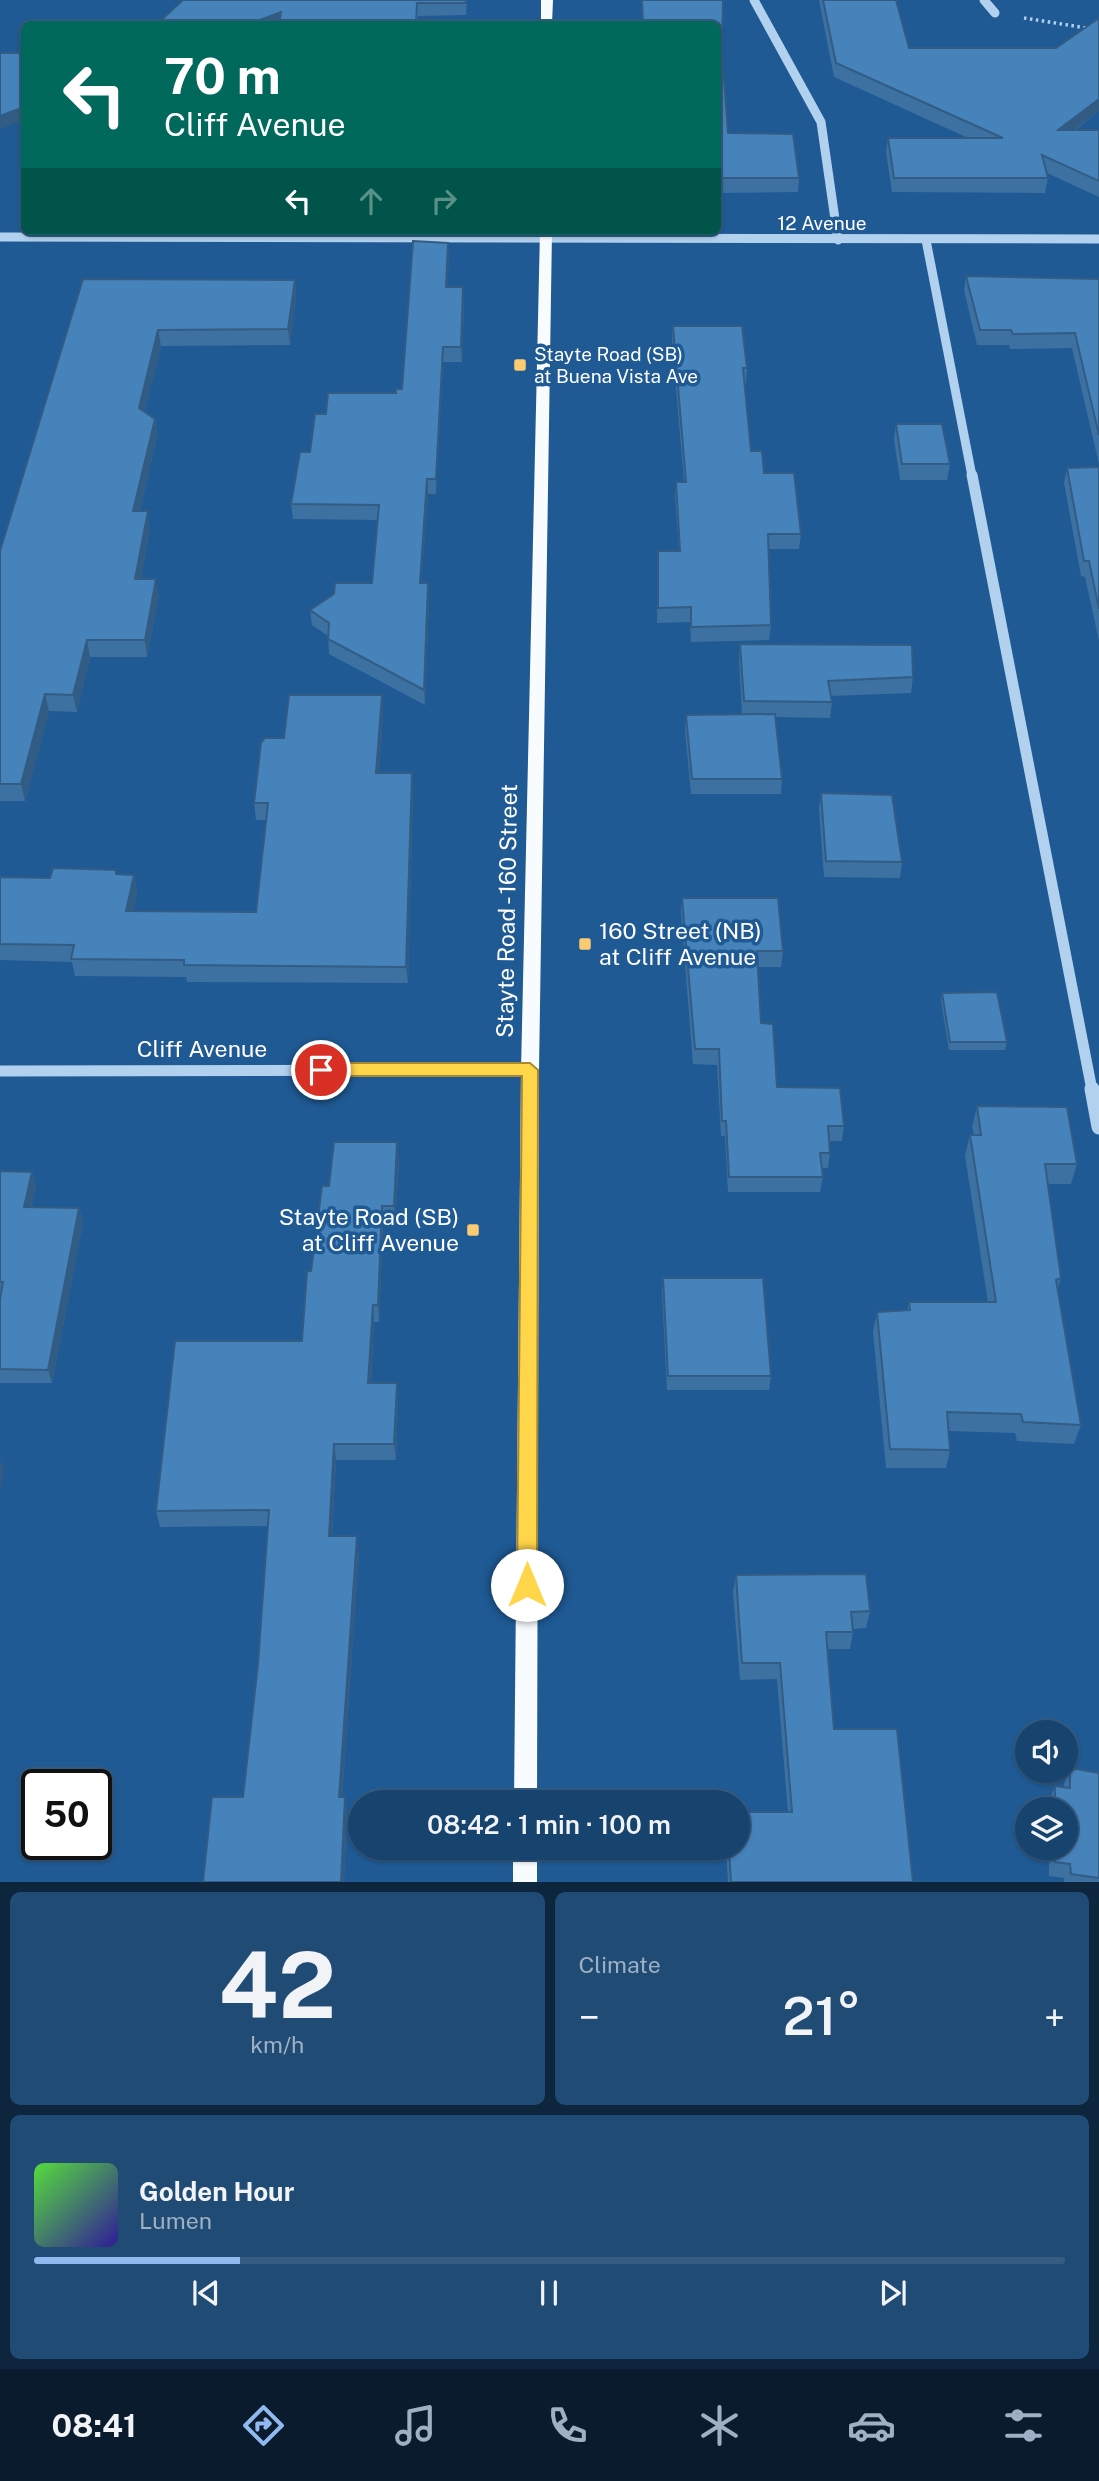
<!DOCTYPE html>
<html lang="en">
<head>
<meta charset="utf-8">
<style>
  :root { --surface:#17446f; --page:#204b74; --text:#f1f3f6; --muted:#9eb0c3; --line:#365c82; --accent:#90b9f0 }
  body { margin:0; font-family:"Public Sans",sans-serif; background:var(--page); color:var(--text); height:100vh; display:flex; flex-direction:column; font-size:26px; white-space:nowrap }
  * { box-sizing:border-box; margin:0 }
  p { font-size:23px; color:var(--muted) }
  .icon { flex:none; width:38px; height:38px; fill:none; stroke:currentColor; stroke-width:2; stroke-linecap:round; stroke-linejoin:round }
  .map { position:relative; height:1882px; overflow:hidden }
  .sheet { display:flex; flex-direction:column; gap:10px; padding:10px; background:#0d253d; flex:1 }
  .sheet>* { flex:none }
  .top-card { position:absolute; left:21px; top:21px; width:700px; height:214px; border-radius:10px; box-shadow:0 2px 5px #0004,0 0 0 2px var(--line); background:#00695c; color:#fff; overflow:hidden }
  .fabs { position:absolute; left:1015px; top:1720px; display:grid; gap:14px }
  .fabs a { display:grid; place-items:center; width:63px; height:63px; border-radius:50%; background:var(--surface); box-shadow:0 2px 5px #0004,0 0 0 2px var(--line); font-size:35px }
  .speed { position:absolute; left:21px; top:1769px; display:flex; gap:14px; font-size:35px; font-weight:700; text-align:center }
  .speed>* { display:grid; place-content:center; width:91px; height:91px; border-radius:50%; background:var(--surface); box-shadow:0 2px 5px #0004,0 0 0 2px var(--line); line-height:1 }
  .speed .limit { border:4px solid #111; border-radius:10px; background:#fff; color:#111 }
  .pin { position:absolute; display:grid; place-items:center; width:60px; height:60px; color:#fff; margin:-30px; border:4px solid #fff; border-radius:50%; box-shadow:0 2px 7px #0007 }
  .me { position:absolute; width:77px; margin:-38px; rotate:0deg; stroke-linejoin:round; filter:drop-shadow(0 0 5px #0008) }
  .turn { display:flex; align-items:center; gap:24px; height:147px; padding:0 28px; font-size:32px }
  .turn .icon { width:91px; height:91px; stroke-width:2.5 }
  .turn b { display:block; font-size:49px; line-height:60px }
  .lanes { display:flex; align-items:center; height:66px; padding:0 28px; background:#0003; justify-content:center; gap:35px; direction:ltr }
  .lanes .off { opacity:.35 }
  .big { font-size:52px; font-weight:600; line-height:1.1 }
  .sheet .widget { flex:1; display:flex; flex-direction:column; justify-content:center; gap:10px; min-width:0; padding:0 24px; border-radius:10px; background:var(--page) }
  .sheet .dial { align-items:center; gap:0 }
  .dial b { font-size:91px; line-height:1 }
  .song { display:flex; align-items:center; gap:21px }
  .cover { width:84px; height:84px; border-radius:10px; background:linear-gradient(135deg,hsl(110 70% 55%),hsl(250 70% 35%)) }
  .played { height:7px; border-radius:4px; background:linear-gradient(90deg,var(--accent) 20%,var(--line) 20%) }
  .keys { display:flex; justify-content:space-around; direction:ltr }
  .heat { display:flex; justify-content:space-between; align-items:center; font-size:38px; direction:ltr }
  .sheet .tiles { flex:1; display:grid; gap:10px; grid-template-columns:1fr 1fr }
  .widget:last-child { grid-column:span 2 }
  .trip { position:absolute; left:348px; top:1790px; width:402px; height:70px; border-radius:35px; background:var(--surface); box-shadow:0 2px 5px #0004,0 0 0 2px var(--line); font-weight:600; line-height:70px; text-align:center }
  .tab-bar { display:flex; height:112px; justify-content:space-around; align-items:center; background:#091b2c; color:var(--muted) }
  .tab-bar .icon { width:49px; height:49px }
  .tab-bar .current { color:var(--accent) }
  .tab-bar b { font-size:32px; color:var(--text) }
  .map>svg:first-child { display:block }
  .lines { fill:none; stroke-linecap:round; stroke-linejoin:round }
  .path { stroke:#b1d1ee; stroke-width:3.5; stroke-dasharray:2.5 3.5; stroke-linecap:butt }
  .minor-far2 { stroke:#b1d1ee; stroke-width:9 }
  .minor-far1 { stroke:#b1d1ee; stroke-width:11 }
  .minor { stroke:#b1d1ee; stroke-width:15 }
  .major { fill:#f9fcff; fill-rule:evenodd }
  .wall { fill:#3d71a1 }
  .shaded-wall { fill:#325c83 }
  .building { fill:#4783bb; stroke:#325c83; stroke-width:2 }
  .route { fill:#ffd54a; stroke:#a68a30; stroke-width:2 }
  .poi-dot { fill:#fccb71; stroke:#1f5a94; stroke-width:2.5 }
  .labels { text-anchor:middle; stroke-width:7; stroke-linejoin:round; paint-order:stroke }
  .far-street-label { font-size:19px; fill:#fff; stroke:#1f5a94 }
  .far-poi-label { font-size:19px; fill:#fff; stroke:#1f5a94; text-anchor:start }
  .street-label { font-size:23px; fill:#fff; stroke:#1f5a94 }
  .poi-label { font-size:23px; fill:#fff; stroke:#1f5a94; text-anchor:start }
</style>
</head>
<body>
<div class="map">
<svg width="1099" height="1883" viewBox="0 0 1099 1883">
  <rect width="100%" height="100%" fill="#1f5a94"/>
  <g class="lines">
    <path class="path" d="M 1024,18 L 1099,30"/>
    <g class="minor-far2">
      <path d="M 754,0 L 821,122 L 838,240"/>
      <path d="M 984,0 L 995,13"/>
      <path d="M 0,237 L 1099,239"/>
      <path d="M 926,240 L 972,476"/>
    </g>
    <g class="minor-far1">
      <path d="M 972,475 L 1092,1090"/>
      <path d="M 0,1071 L 530,1070"/>
    </g>
    <path class="minor" d="M 1092,1089 L 1099,1127"/>
    <g class="major">
      <path d="M 541,0 L 553,0 L 552,24 L 541,24 Z"/>
      <path d="M 540,231 L 552,231 L 539,1070 L 537,1802 L 514,1802 L 521,1070 Z"/>
      <rect x="513" y="1848" width="24" height="35"/>
    </g>
  </g>
  <g class="wall">
    <path d="M 183,0 L 467,0 L 466,15 L 418,16 L 417,24 L 157,24 Z"/>
    <path d="M 642,0 L 723,0 L 722,50 L 728,133 L 799,178 L 798,192 L 718,193 L 718,24 L 642,24 Z"/>
    <path d="M 819,0 L 896,0 L 909,48 L 1099,111 L 1075,130 L 1099,130 L 1099,197 L 1047,173 L 1048,178 L 1045,193 L 892,192 L 886,152 L 888,138 L 968,138 L 834,77 Z"/>
    <path d="M 449,258 L 447,287 L 464,301 L 462,362 L 443,362 L 436,494 L 428,494 L 421,583 L 428,583 L 429,598 L 425,705 L 329,654 L 328,636 L 312,625 L 310,610 L 372,583 L 378,520 L 293,519 L 291,504 L 310,452 L 326,414 L 396,393 L 402,389 Z"/>
    <path d="M 966,276 L 1099,279 L 1099,464 L 1072,348 L 1010,349 L 1009,345 L 977,345 L 964,290 Z"/>
    <path d="M 83,279 L 295,280 L 296,296 L 290,345 L 161,346 L 144,412 L 155,419 L 157,436 L 140,511 L 150,528 L 141,579 L 159,596 L 147,657 L 90,657 L 77,712 L 49,711 L 25,801 L 0,801 L 0,551 Z"/>
    <path d="M 673,326 L 747,368 L 746,383 L 744,383 L 751,451 L 801,534 L 799,549 L 768,549 L 771,625 L 769,640 L 691,642 L 690,622 L 657,623 L 658,551 L 679,551 L 675,497 L 676,482 L 684,482 L 672,341 Z"/>
    <path d="M 896,424 L 950,464 L 947,480 L 900,480 L 894,439 Z"/>
    <path d="M 1099,467 L 1099,641 L 1085,577 L 1081,576 L 1064,483 L 1067,468 Z"/>
    <path d="M 740,644 L 913,677 L 911,693 L 831,696 L 832,702 L 830,718 L 775,717 L 782,779 L 781,794 L 691,794 L 685,730 L 686,715 L 742,714 L 739,660 Z"/>
    <path d="M 382,695 L 383,712 L 379,773 L 413,790 L 408,983 L 187,982 L 186,977 L 75,976 L 72,962 L 0,960 L 0,877 L 50,878 L 117,874 L 134,875 L 137,892 L 133,911 L 256,912 L 266,820 L 256,820 L 254,803 Z"/>
    <path d="M 821,793 L 902,862 L 900,878 L 824,877 L 819,809 Z"/>
    <path d="M 682,898 L 783,951 L 781,967 L 758,967 L 761,1023 L 777,1087 L 844,1126 L 842,1141 L 829,1141 L 830,1153 L 828,1168 L 822,1168 L 823,1177 L 820,1192 L 728,1192 L 725,1136 L 721,1136 L 717,1065 L 693,1064 L 681,913 Z"/>
    <path d="M 942,993 L 1007,1042 L 1005,1050 L 949,1050 L 941,1001 Z"/>
    <path d="M 977,1106 L 1077,1164 L 1071,1184 L 1048,1184 L 1061,1278 L 1058,1288 L 1081,1425 L 1074,1444 L 1017,1441 L 1015,1433 L 949,1431 L 950,1450 L 946,1468 L 886,1468 L 873,1332 L 877,1312 L 907,1311 L 909,1302 L 988,1302 L 965,1156 L 970,1135 L 974,1135 L 972,1127 Z"/>
    <path d="M 399,1159 L 395,1224 L 383,1223 L 379,1322 L 374,1322 L 371,1383 L 398,1399 L 396,1460 L 336,1460 L 332,1536 L 359,1552 L 342,1797 L 345,1797 L 347,1811 L 344,1882 L 203,1882 L 243,1797 L 258,1664 L 268,1526 L 160,1527 L 156,1511 L 302,1341 L 311,1271 L 329,1186 Z"/>
    <path d="M 0,1171 L 32,1172 L 36,1186 L 31,1208 L 79,1208 L 83,1222 L 52,1383 L 0,1383 Z"/>
    <path d="M 663,1278 L 771,1376 L 769,1390 L 667,1390 L 662,1293 Z"/>
    <path d="M 736,1575 L 870,1611 L 866,1628 L 853,1629 L 853,1632 L 850,1649 L 827,1649 L 834,1729 L 913,1882 L 728,1882 L 726,1848 L 738,1848 L 788,1812 L 777,1679 L 740,1680 L 733,1592 Z"/>
    <path d="M 1070,1768 L 1099,1773 L 1099,1882 L 1064,1882 L 1064,1878 L 1049,1876 L 1049,1848 L 1066,1848 L 1066,1810 L 1049,1810 L 1049,1801 L 1055,1786 L 1064,1787 L 1064,1784 Z"/>
  </g>
  <g class="shaded-wall">
    <path d="M 281,12 L 282,24 L 249,24 Z"/>
    <path d="M 1099,99 L 1099,111 L 1055,144 L 1058,130 Z"/>
    <path d="M 24,107 L 24,120 L 0,129 L 0,116 Z"/>
    <path d="M 448,243 L 449,258 L 447,301 L 446,287 Z"/>
    <path d="M 295,280 L 296,296 L 290,345 L 288,329 Z"/>
    <path d="M 463,287 L 464,301 L 462,362 L 461,347 Z"/>
    <path d="M 158,330 L 161,346 L 141,424 L 139,408 Z"/>
    <path d="M 443,347 L 443,362 L 436,494 L 436,479 Z"/>
    <path d="M 155,419 L 157,436 L 136,528 L 133,511 Z"/>
    <path d="M 427,479 L 428,494 L 420,598 L 420,583 Z"/>
    <path d="M 148,511 L 150,528 L 138,596 L 135,579 Z"/>
    <path d="M 156,579 L 159,596 L 147,657 L 145,640 Z"/>
    <path d="M 428,583 L 429,598 L 425,705 L 424,690 Z"/>
    <path d="M 87,640 L 90,657 L 77,712 L 73,695 Z"/>
    <path d="M 45,694 L 49,711 L 25,801 L 21,784 Z"/>
    <path d="M 382,695 L 383,712 L 378,790 L 376,773 Z"/>
    <path d="M 412,773 L 413,790 L 408,983 L 406,967 Z"/>
    <path d="M 134,875 L 137,892 L 130,928 L 126,911 Z"/>
    <path d="M 397,1142 L 399,1159 L 395,1224 L 394,1206 Z"/>
    <path d="M 32,1172 L 36,1186 L 28,1221 L 24,1207 Z"/>
    <path d="M 382,1206 L 383,1223 L 379,1322 L 378,1305 Z"/>
    <path d="M 79,1208 L 83,1222 L 52,1383 L 48,1370 Z"/>
    <path d="M 373,1305 L 374,1322 L 370,1399 L 368,1383 Z"/>
    <path d="M 397,1383 L 398,1399 L 396,1460 L 394,1444 Z"/>
    <path d="M 334,1444 L 336,1460 L 331,1552 L 329,1536 Z"/>
    <path d="M 0,1459 L 4,1469 L 0,1492 Z"/>
    <path d="M 357,1536 L 359,1552 L 341,1811 L 339,1797 Z"/>
    <path d="M 345,1797 L 347,1811 L 344,1882 L 341,1882 Z"/>
  </g>
  <g class="building">
    <path d="M 183,0 L 466,0 L 466,3 L 417,3 L 416,24 L 279,24 L 281,12 L 249,24 L 157,24 Z"/>
    <path d="M 642,0 L 723,0 L 722,50 L 728,133 L 793,134 L 799,178 L 718,178 L 718,24 L 643,24 Z"/>
    <path d="M 823,0 L 896,0 L 909,48 L 1056,48 L 1099,18 L 1099,99 L 1058,130 L 1099,130 L 1099,181 L 1042,155 L 1048,178 L 894,178 L 888,138 L 1003,138 L 836,63 Z"/>
    <path d="M 0,53 L 24,53 L 24,107 L 0,116 Z"/>
    <path d="M 413,241 L 448,243 L 446,287 L 463,287 L 461,347 L 443,347 L 436,479 L 427,479 L 420,583 L 428,583 L 424,690 L 328,639 L 329,623 L 310,610 L 334,594 L 335,583 L 372,583 L 379,505 L 291,504 L 300,452 L 310,452 L 315,414 L 326,414 L 328,393 L 396,393 L 396,389 L 402,389 Z"/>
    <path d="M 966,276 L 1099,279 L 1099,435 L 1075,333 L 1013,334 L 1011,330 L 980,330 Z"/>
    <path d="M 83,279 L 295,280 L 288,329 L 158,330 L 139,408 L 155,419 L 133,511 L 148,511 L 135,579 L 156,579 L 145,640 L 87,640 L 73,695 L 45,694 L 21,784 L 0,784 L 0,551 Z"/>
    <path d="M 673,326 L 742,326 L 747,368 L 743,368 L 751,451 L 762,451 L 764,473 L 794,473 L 801,534 L 768,534 L 771,625 L 691,627 L 691,607 L 658,608 L 658,551 L 680,551 L 676,482 L 686,482 Z"/>
    <path d="M 896,424 L 942,424 L 950,464 L 902,464 Z"/>
    <path d="M 1099,467 L 1099,609 L 1089,561 L 1084,561 L 1067,468 Z"/>
    <path d="M 740,644 L 912,645 L 913,677 L 828,681 L 832,702 L 744,701 Z"/>
    <path d="M 289,695 L 382,695 L 376,773 L 412,773 L 406,967 L 184,965 L 184,960 L 71,959 L 74,945 L 0,944 L 0,877 L 50,878 L 53,868 L 116,870 L 116,874 L 134,875 L 126,911 L 256,912 L 268,803 L 254,803 L 261,743 L 265,738 L 284,738 Z"/>
    <path d="M 775,714 L 782,779 L 692,779 L 686,715 Z"/>
    <path d="M 821,793 L 892,795 L 902,862 L 826,861 Z"/>
    <path d="M 682,898 L 778,898 L 783,951 L 757,951 L 761,1023 L 773,1024 L 777,1087 L 840,1088 L 844,1126 L 828,1126 L 830,1153 L 820,1153 L 823,1177 L 729,1177 L 726,1121 L 722,1121 L 719,1049 L 695,1049 Z"/>
    <path d="M 997,992 L 1007,1042 L 950,1042 L 942,993 Z"/>
    <path d="M 977,1106 L 1067,1107 L 1077,1164 L 1045,1164 L 1061,1278 L 1056,1280 L 1081,1425 L 1023,1422 L 1021,1414 L 947,1412 L 950,1450 L 890,1449 L 877,1312 L 910,1310 L 909,1302 L 996,1302 L 970,1135 L 981,1135 Z"/>
    <path d="M 334,1142 L 397,1142 L 394,1206 L 382,1206 L 378,1305 L 373,1305 L 368,1383 L 397,1383 L 394,1444 L 334,1444 L 329,1536 L 357,1536 L 339,1797 L 345,1797 L 341,1882 L 203,1882 L 212,1797 L 243,1797 L 258,1664 L 269,1510 L 156,1511 L 175,1341 L 302,1341 L 307,1271 L 311,1271 L 322,1186 L 329,1186 Z"/>
    <path d="M 0,1171 L 32,1172 L 24,1207 L 79,1208 L 48,1370 L 0,1369 L 0,1299 L 3,1282 L 0,1282 Z"/>
    <path d="M 663,1278 L 763,1278 L 771,1376 L 668,1376 Z"/>
    <path d="M 866,1574 L 870,1611 L 851,1612 L 853,1632 L 826,1632 L 834,1729 L 897,1729 L 913,1882 L 731,1882 L 729,1848 L 738,1848 L 738,1812 L 792,1812 L 780,1663 L 742,1663 L 736,1575 Z"/>
    <path d="M 1070,1768 L 1099,1773 L 1099,1878 L 1071,1874 L 1070,1864 L 1055,1862 L 1055,1848 L 1066,1848 L 1066,1810 L 1055,1810 L 1055,1786 L 1070,1788 Z"/>
  </g>
  <path class="route" d="M 321,1063 L 530,1063 L 538,1070 L 537,1585 L 534,1592 L 527,1595 L 520,1592 L 517,1585 L 522,1076 L 321,1076 L 313,1070 Z"/>
  <g class="poi-dot">
    <rect x="513" y="358" width="14" height="14" rx="3.5"/>
    <rect x="578" y="937" width="14" height="14" rx="3.5"/>
    <rect x="466" y="1223" width="14" height="14" rx="3.5"/>
  </g>
  <g class="labels">
    <g class="far-street-label">
      <text x="822" y="230">12 Avenue</text>
    </g>
    <g class="far-poi-label">
      <text x="534" y="361">Stayte Road (SB)<tspan x="534" dy="22">at Buena Vista Ave</tspan></text>
    </g>
    <g class="street-label">
      <text transform="translate(507 911) rotate(-89)" y="8">Stayte Road - 160 Street</text>
      <text x="202" y="1057">Cliff Avenue</text>
    </g>
    <g class="poi-label">
      <text x="599" y="939">160 Street (NB)<tspan x="599" dy="26">at Cliff Avenue</tspan></text>
      <text x="459" y="1225" text-anchor="end">Stayte Road (SB)<tspan x="459" dy="26">at Cliff Avenue</tspan></text>
    </g>
  </g>
</svg>
<div class="fabs">
<a><svg class="icon" aria-label="sound" viewBox="0 0 24 24"><path d="M4 9h4l5-4v14l-5-4H4zM17 9q2 3 0 6"/></svg></a>
<a><svg class="icon" aria-label="layers" viewBox="0 0 24 24"><path d="M12 4l9 5-9 5-9-5zM3 14l9 5 9-5"/></svg></a>
</div>
<div class="speed"><div class="limit">50</div></div>
<div class="pin" style="left:321px;top:1070px;background:#d93025"><svg class="icon" aria-label="arrive" viewBox="0 0 24 24"><path d="M6 21V4h12l-3 4 3 4H6"/></svg></div>
<svg class="me" style="left:527px;top:1585px" viewBox="-20 -20 40 40"><circle r="19" fill="#fff"/><path d="M0-13L10 11 0 6-10 11z" fill="#ffd54a"/></svg>
<div class="trip">08:42 · 1 min · 100 m</div>
<div class="top-card">
<div class="turn"><svg class="icon" aria-label="left" viewBox="0 0 24 24"><path d="M17 20v-9H6M10 6l-5 5 5 5"/></svg><div><b>70 m</b>Cliff Avenue</div></div>
<div class="lanes"><svg class="icon" aria-label="left" viewBox="0 0 24 24"><path d="M17 20v-9H6M10 6l-5 5 5 5"/></svg><svg class="icon off" aria-label="ahead" viewBox="0 0 24 24"><path d="M12 20V5M6 11l6-6 6 6"/></svg><svg class="icon off" aria-label="right" viewBox="0 0 24 24"><path d="M7 20v-9h11M14 6l5 5-5 5"/></svg></div>
</div>
</div>
<section class="sheet">
<div class="tiles">
<div class="widget dial"><b>42</b><p>km/h</p></div>
<div class="widget"><p>Climate</p>
<div class="heat"><a>−</a><b class="big">21°</b><a>+</a></div>
</div>
<div class="widget">
<div class="song"><i class="cover"></i><div><b>Golden Hour</b><p>Lumen</p></div></div>
<div class="played"></div>
<div class="keys"><svg class="icon" aria-label="previous" viewBox="0 0 24 24"><path d="M18 5L8 12l10 7zM5 5v14"/></svg><svg class="icon" aria-label="pause" viewBox="0 0 24 24"><path d="M8 5v14M16 5v14"/></svg><svg class="icon" aria-label="next" viewBox="0 0 24 24"><path d="M6 5l10 7-10 7zM19 5v14"/></svg></div>
</div>
</div>
</section>
<nav class="tab-bar">
<b>08:41</b>
<svg class="icon current" aria-label="directions" viewBox="0 0 24 24"><path d="M12 3l9 9-9 9-9-9zM9 14v-3h6M13 9l2 2-2 2"/></svg>
<svg class="icon" aria-label="music" viewBox="0 0 24 24"><path d="M9 18V5l10-2v13"/><circle cx="6" cy="18" r="3"/><circle cx="16" cy="16" r="3"/></svg>
<svg class="icon" aria-label="phone" viewBox="0 0 24 24"><path d="M5 4h4l2 5-3 2q2 4 5 5l2-3 5 2v4C11 20 4 13 5 4z"/></svg>
<svg class="icon" aria-label="climate" viewBox="0 0 24 24"><path d="M12 3v18M4 7l16 10M4 17L20 7"/></svg>
<svg class="icon" aria-label="car" viewBox="0 0 24 24"><path d="M5 17H2v-5l4-1 3-4h7l3 4 3 1v5h-3M9 17h6M6 11h13"/><circle cx="7" cy="17" r="2"/><circle cx="17" cy="17" r="2"/></svg>
<svg class="icon" aria-label="filters" viewBox="0 0 24 24"><path d="M4 7h16M4 17h16"/><circle cx="9" cy="7" r="2"/><circle cx="15" cy="17" r="2"/></svg>
</nav>
</body>
</html>
